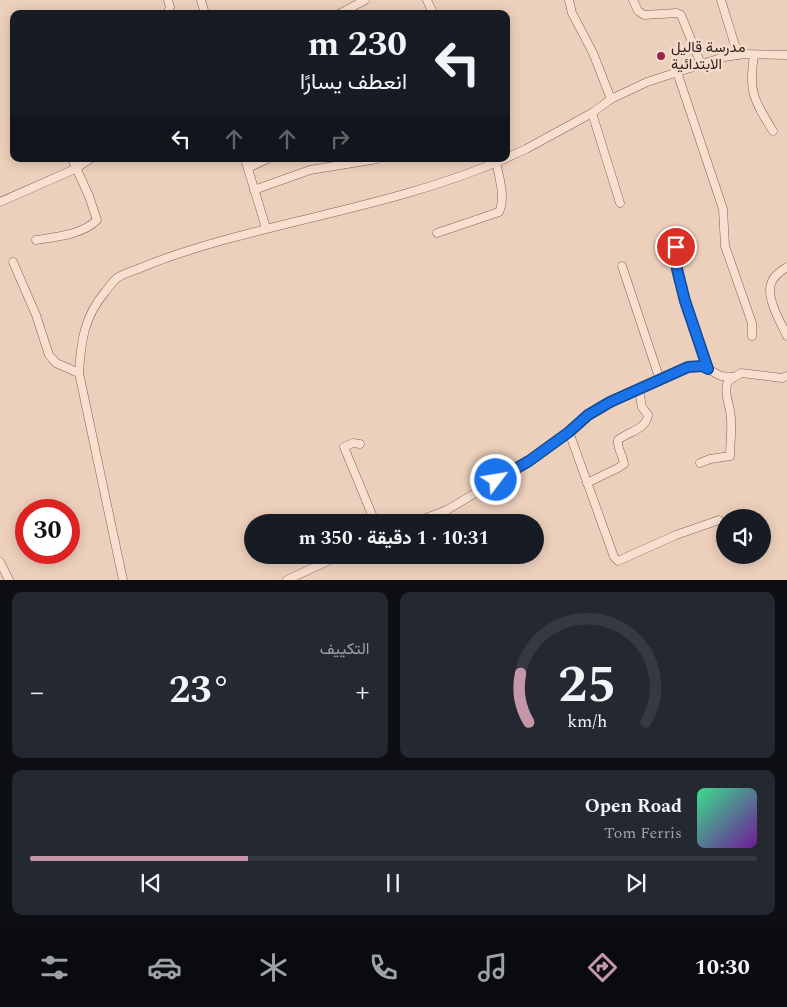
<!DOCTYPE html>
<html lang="ar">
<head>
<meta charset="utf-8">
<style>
  :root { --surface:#171b24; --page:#242831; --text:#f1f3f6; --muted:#9ea1a6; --line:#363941; --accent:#c697a8 }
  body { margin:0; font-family:Spectral,Vazirmatn,serif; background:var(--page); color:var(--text); direction:rtl; height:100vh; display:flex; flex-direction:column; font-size:19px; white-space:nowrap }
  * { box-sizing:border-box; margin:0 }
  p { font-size:16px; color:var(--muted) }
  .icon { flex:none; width:28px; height:28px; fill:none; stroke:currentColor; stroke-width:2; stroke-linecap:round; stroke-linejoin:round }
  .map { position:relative; height:580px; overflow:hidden; direction:ltr }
  .sheet { display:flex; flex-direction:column; gap:12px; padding:12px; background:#0d0f14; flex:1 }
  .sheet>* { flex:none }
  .guide { position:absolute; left:10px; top:10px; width:500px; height:152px; border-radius:10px; box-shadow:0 2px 12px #0003; direction:rtl; background:#171b24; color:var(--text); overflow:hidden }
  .buttons { position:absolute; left:716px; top:509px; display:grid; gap:10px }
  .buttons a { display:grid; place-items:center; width:55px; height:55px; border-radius:50%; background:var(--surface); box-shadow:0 2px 12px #0003; font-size:25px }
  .speed { position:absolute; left:15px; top:499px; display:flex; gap:10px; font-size:25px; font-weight:700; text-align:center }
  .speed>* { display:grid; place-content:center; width:65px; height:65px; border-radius:50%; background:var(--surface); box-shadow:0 2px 12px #0003; line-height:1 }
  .speed .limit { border:8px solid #d22; background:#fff; color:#111 }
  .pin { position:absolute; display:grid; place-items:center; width:42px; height:42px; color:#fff; margin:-21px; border:2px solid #fff; border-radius:50%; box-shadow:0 1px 5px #0007 }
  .me { position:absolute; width:55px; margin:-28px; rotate:59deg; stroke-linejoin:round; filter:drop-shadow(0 0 4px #0008) }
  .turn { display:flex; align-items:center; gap:18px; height:105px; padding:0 20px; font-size:22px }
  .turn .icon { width:65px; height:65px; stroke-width:2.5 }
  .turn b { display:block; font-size:35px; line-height:42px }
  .lanes { display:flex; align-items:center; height:48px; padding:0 20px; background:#0003; justify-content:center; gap:25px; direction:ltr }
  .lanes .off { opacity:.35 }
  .big { font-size:38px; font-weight:700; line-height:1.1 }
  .sheet .widget { flex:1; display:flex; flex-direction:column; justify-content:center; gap:8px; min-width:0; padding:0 18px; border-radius:10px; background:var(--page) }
  .sheet .dial { align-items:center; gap:0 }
  .dial svg { height:130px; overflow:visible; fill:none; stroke:var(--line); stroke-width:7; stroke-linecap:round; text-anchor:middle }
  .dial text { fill:var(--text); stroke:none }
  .song { display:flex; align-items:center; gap:15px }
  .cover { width:60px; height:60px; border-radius:8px; background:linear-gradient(135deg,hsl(150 70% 55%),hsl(280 70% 35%)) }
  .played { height:5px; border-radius:2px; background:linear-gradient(90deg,var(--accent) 30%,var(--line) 30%) }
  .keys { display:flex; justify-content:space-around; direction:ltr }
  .heat { display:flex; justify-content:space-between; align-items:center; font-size:28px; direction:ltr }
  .sheet .tiles { flex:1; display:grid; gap:12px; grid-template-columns:1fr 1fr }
  .widget:last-child { grid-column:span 2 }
  .trip { position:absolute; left:244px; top:514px; width:300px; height:50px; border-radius:25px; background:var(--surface); box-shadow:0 2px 12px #0003; font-weight:700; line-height:50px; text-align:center; direction:rtl }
  .tab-bar { display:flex; height:80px; justify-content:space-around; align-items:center; background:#090b0e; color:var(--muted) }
  .tab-bar .icon { width:35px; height:35px }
  .tab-bar .selected { color:var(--accent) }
  .tab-bar b { font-size:22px; color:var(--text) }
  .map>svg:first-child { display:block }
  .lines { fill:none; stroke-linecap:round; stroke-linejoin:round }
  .street-casing { stroke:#846156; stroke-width:9 }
  .street { stroke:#f8dfcf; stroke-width:8 }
  .route-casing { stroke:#114b97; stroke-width:12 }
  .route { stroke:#1a73e8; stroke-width:9 }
  .poi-dot { fill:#922748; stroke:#f4dccc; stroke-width:2 }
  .labels { text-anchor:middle; stroke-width:5; stroke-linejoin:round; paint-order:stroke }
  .poi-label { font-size:15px; fill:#331f1b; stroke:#f4dccc; text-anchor:start }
</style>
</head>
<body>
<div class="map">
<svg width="787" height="580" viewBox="0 0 787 580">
  <rect width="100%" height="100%" fill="#edd0bc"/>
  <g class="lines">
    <g class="street-casing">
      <g id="street">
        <path d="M 201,0 L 205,14"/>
        <path d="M 427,0 L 432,11"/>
        <path d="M 569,0 L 572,13 L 593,53 L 611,99"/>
        <path d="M 633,0 L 638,11 L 644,15 L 677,13 L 681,15 L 701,64"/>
        <path d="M 721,0 L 738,55"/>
        <path d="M 167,14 L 170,7 L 168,0"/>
        <path d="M 339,14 L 365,0"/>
        <path d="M 754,55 C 748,91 754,101 773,131"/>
        <path d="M 677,72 L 723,209 L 725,246 L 752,323 L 752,336"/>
        <path d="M 592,113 L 620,203"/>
        <path d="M 506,158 L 526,149 L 592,113 L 611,99 L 647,82 L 724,57 L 745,54 L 787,55"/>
        <path d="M 245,159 L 266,228"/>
        <path d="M 248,168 L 267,159"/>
        <path d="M 254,190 L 310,170 L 377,159"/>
        <path d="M 0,202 L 75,169 L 90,159"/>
        <path d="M 437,233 L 499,212 C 506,198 499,177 496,162"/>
        <path d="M 36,240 C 55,237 82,235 97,220 L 89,196 L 72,159"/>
        <path d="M 676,247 C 677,269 680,292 688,313 C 695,332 703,350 708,369"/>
        <path d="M 13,262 L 36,315 L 49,355 L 56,363 L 79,373"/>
        <path d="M 622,266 L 660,380"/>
        <path d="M 787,267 C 781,271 773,276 771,284 C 766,298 781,323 787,336"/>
        <path d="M 569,432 L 614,557 L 618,561 L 676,535 L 719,520"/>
        <path d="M 360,444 L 353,443 L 344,447 L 375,522"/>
        <path d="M 700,463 L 710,459 L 730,456 C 730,444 732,432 731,420 C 731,406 723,394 728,381 L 741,373 L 782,378 L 787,376"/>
        <path d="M 587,483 L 618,468 L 624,464 C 623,455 617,449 618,440 C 629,431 646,430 648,415 L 642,407 L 639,390"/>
        <path d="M 416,522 L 447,510 L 529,461 L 569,432 L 588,415 L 610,402 L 688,367 L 702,366 L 721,376 L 734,377"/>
        <path d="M 0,562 L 9,580"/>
        <path d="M 123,580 L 79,373 C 81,341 84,317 105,292 C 109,287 113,281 117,278 C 123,274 132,271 138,269 C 166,257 195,248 224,240 C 318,214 415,198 504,159"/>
        <path d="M 287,580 L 341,555"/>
      </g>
    </g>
    <use href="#street" class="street"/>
  </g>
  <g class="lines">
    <g class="route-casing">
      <path id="route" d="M 496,480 L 529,461 L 569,432 L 588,415 L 610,402 L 688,367 L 702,366 L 708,369 L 685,301 L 677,269 L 676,247"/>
    </g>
    <use href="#route" class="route"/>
  </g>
  <circle class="poi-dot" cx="661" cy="56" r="5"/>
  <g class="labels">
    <g class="poi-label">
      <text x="671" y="52">مدرسة قاليل<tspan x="671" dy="17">الابتدائية</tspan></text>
    </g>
  </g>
</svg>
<div class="buttons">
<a><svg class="icon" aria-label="sound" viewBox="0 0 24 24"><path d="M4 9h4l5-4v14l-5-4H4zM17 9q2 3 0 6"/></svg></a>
</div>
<div class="speed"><div class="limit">30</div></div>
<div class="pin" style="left:676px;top:247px;background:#d93025"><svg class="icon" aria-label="arrive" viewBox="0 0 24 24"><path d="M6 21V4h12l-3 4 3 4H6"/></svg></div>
<svg class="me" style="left:496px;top:480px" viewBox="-20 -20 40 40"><circle r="17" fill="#1a73e8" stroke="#fff" stroke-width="3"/><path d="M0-11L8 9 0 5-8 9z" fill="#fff"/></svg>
<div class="trip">10:31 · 1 دقيقة · 350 m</div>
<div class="guide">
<div class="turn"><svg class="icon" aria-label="left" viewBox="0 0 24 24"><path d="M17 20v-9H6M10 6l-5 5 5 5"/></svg><div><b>230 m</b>انعطف يسارًا</div></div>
<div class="lanes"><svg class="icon" aria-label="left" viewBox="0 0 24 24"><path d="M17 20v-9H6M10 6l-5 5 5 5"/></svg><svg class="icon off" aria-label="ahead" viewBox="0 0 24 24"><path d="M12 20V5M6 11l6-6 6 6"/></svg><svg class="icon off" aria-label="ahead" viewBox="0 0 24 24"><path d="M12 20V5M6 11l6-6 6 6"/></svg><svg class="icon off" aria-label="right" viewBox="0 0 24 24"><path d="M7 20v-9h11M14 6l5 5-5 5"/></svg></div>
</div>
</div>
<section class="sheet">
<div class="tiles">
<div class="widget dial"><svg viewBox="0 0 100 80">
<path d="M14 69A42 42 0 1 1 86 69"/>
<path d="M14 69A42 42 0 0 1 9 39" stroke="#c697a8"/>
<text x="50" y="56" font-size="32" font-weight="700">25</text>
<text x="50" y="72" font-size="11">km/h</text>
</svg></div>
<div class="widget"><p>التكييف</p>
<div class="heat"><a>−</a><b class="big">23°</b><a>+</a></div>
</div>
<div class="widget">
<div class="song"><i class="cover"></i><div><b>Open Road</b><p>Tom Ferris</p></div></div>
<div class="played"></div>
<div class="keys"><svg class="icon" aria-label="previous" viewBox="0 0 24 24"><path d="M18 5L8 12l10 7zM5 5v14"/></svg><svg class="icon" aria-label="pause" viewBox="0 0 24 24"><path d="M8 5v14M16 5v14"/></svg><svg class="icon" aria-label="next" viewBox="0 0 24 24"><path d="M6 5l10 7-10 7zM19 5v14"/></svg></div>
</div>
</div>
</section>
<nav class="tab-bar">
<b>10:30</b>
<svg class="icon selected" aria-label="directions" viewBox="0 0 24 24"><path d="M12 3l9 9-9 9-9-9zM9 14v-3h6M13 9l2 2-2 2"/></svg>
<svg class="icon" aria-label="music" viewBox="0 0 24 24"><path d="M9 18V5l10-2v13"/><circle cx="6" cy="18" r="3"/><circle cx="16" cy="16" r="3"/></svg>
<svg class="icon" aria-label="phone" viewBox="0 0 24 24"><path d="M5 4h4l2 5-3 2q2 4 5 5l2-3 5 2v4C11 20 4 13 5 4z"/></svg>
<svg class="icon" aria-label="climate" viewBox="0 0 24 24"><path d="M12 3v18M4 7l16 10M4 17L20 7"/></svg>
<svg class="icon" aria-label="car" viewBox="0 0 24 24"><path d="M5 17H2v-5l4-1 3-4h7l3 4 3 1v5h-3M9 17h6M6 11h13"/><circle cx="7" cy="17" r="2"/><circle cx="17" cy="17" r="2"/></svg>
<svg class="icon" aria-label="filters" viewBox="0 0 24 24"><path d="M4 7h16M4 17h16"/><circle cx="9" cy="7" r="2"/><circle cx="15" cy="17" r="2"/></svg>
</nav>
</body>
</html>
